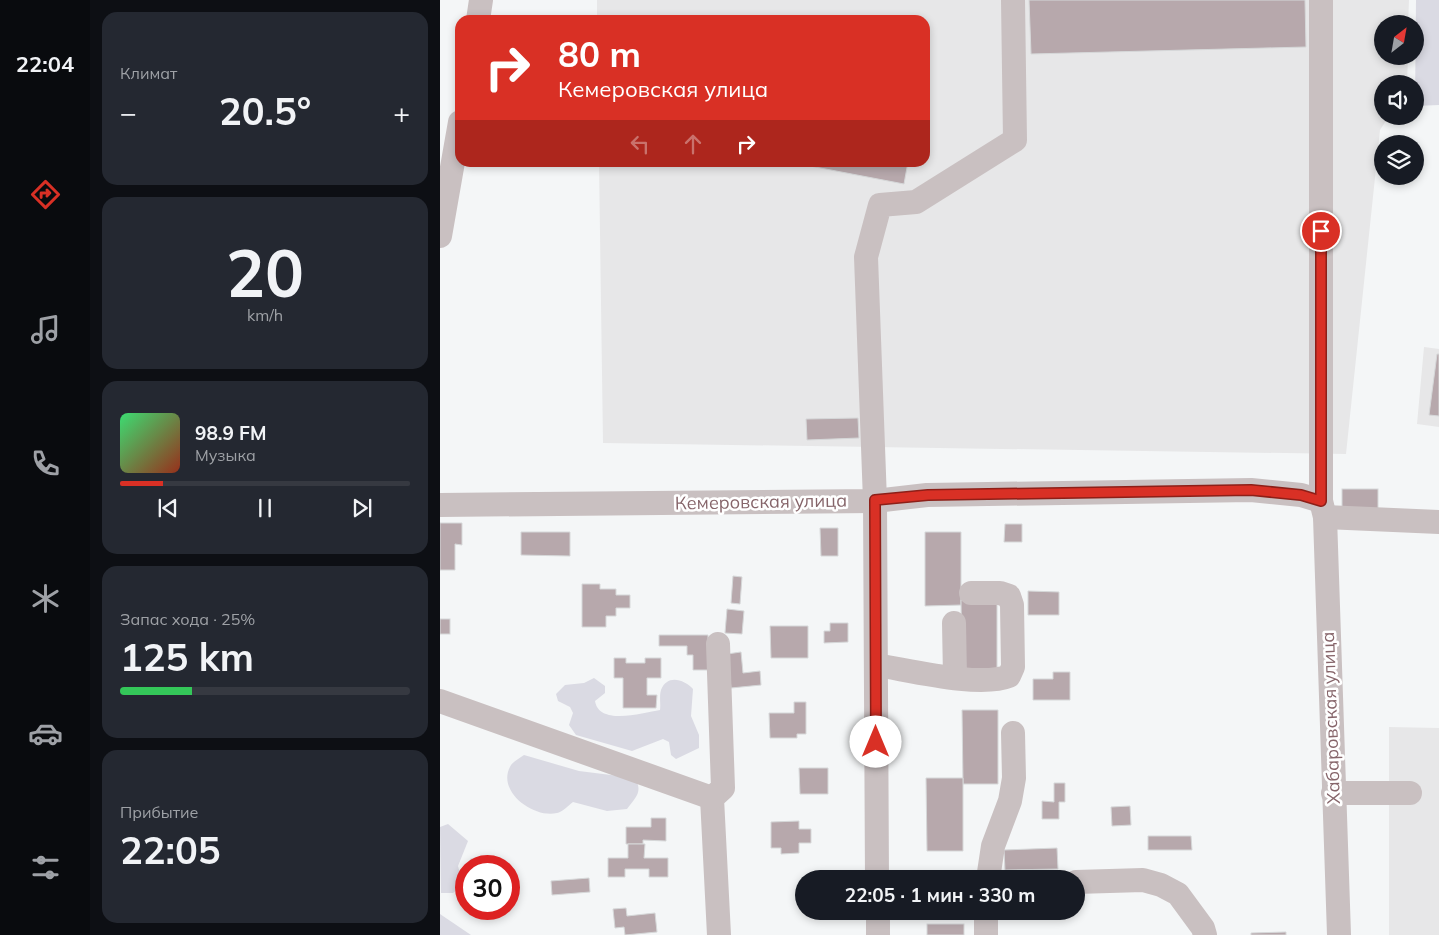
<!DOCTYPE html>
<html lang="ru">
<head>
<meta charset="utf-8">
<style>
  :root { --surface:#171b24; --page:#242831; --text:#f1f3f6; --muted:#9ea1a6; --line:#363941; --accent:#d93025 }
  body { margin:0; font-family:Mulish,sans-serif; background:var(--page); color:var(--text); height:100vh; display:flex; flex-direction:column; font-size:19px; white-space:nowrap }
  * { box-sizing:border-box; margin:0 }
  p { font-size:16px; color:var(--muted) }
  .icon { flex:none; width:28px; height:28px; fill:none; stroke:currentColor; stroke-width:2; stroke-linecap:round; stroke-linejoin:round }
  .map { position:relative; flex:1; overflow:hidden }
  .drawer { display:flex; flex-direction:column; gap:12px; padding:12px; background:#0d0f14; width:350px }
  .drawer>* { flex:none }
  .banner { position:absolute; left:15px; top:15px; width:475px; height:152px; border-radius:15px; box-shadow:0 2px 8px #0003; background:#d93025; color:#fff; overflow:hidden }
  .needle { width:32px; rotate:31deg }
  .fabs { position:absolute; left:934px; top:15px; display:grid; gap:10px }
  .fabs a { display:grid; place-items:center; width:50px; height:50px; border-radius:50%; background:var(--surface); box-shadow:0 2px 8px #0003; font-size:25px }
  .speed { position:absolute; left:15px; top:855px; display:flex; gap:10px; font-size:25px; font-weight:700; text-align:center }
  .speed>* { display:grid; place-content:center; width:65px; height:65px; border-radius:50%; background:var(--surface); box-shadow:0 2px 8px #0003; line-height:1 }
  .speed .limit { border:8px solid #d22; background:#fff; color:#111 }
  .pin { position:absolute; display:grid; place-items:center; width:42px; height:42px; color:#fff; margin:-21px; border:2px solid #fff; border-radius:50%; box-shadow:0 1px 5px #0007 }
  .me { position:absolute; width:55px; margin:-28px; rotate:0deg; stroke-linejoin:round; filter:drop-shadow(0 0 4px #0008) }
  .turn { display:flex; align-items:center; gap:18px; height:105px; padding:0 20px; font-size:22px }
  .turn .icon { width:65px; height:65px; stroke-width:2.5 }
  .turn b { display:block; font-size:35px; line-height:42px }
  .lanes { display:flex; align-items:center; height:48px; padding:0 20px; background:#0003; justify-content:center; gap:25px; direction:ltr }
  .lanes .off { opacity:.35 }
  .big { font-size:38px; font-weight:700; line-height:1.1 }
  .drawer .widget { flex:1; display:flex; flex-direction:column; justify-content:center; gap:8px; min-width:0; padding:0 18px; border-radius:15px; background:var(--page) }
  .drawer .dial { align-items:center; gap:0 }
  .dial b { font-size:65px; line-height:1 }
  .song { display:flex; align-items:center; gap:15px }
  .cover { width:60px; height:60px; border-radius:8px; background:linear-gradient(135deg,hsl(140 70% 55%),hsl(10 70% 35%)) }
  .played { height:5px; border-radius:2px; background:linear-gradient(90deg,var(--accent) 15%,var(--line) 15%) }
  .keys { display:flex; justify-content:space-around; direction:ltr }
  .heat { display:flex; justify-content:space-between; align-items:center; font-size:28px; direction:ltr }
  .charge { height:8px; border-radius:4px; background:linear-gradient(90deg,#34c759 25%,var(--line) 0) }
  .trip { position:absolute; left:355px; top:870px; width:290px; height:50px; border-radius:25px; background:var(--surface); box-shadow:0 2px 8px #0003; font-weight:700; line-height:50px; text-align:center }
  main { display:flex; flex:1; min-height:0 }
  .menu { display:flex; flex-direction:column; width:90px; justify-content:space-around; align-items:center; background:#090b0e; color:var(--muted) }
  .menu .icon { width:35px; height:35px }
  .menu .on { color:var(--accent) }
  .menu b { font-size:22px; color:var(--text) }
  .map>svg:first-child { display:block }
  .built { fill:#e7e7e8 }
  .green { fill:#dadae3 }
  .building { fill:#b7a8ac; stroke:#d6d8d9 }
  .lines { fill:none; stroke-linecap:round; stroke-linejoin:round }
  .minor { stroke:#c9c0c1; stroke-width:24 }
  .route-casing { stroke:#8d1f18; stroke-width:12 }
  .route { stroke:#d93025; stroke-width:9 }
  .labels { text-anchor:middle; stroke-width:5; stroke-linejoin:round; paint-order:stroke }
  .street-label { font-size:18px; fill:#86656a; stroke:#fff }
</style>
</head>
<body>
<main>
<nav class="menu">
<b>22:04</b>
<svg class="icon on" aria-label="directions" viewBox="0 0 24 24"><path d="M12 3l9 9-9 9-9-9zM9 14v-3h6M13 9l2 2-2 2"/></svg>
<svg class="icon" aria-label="music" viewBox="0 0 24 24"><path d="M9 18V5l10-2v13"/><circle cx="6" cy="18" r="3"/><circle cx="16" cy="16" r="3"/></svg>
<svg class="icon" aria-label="phone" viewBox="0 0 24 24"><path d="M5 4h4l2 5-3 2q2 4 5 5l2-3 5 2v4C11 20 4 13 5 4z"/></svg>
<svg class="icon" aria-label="climate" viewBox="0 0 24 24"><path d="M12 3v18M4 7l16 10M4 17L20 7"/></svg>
<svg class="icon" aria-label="car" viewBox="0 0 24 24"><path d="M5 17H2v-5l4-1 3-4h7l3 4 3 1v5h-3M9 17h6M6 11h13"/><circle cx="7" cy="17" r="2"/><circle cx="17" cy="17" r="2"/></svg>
<svg class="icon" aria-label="filters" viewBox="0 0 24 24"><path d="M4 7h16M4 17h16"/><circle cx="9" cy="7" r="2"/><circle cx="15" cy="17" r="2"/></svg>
</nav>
<section class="drawer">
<div class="widget"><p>Климат</p>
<div class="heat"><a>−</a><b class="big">20.5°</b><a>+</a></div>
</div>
<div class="widget dial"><b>20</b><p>km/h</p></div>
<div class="widget">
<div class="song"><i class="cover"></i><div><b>98.9 FM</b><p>Музыка</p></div></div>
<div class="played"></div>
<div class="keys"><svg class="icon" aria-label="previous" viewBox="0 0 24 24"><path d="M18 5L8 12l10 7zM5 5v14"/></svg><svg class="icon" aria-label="pause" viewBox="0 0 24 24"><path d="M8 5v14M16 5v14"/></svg><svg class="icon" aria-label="next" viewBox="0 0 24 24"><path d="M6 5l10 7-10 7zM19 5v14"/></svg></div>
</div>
<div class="widget"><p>Запас хода · 25%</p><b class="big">125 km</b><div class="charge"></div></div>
<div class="widget"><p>Прибытие</p><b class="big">22:05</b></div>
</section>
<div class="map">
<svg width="999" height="935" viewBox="0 0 999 935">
  <rect width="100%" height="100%" fill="#f4f6f7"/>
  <g class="built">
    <path d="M 157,0 L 969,0 L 968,24 L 942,24 L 942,56 L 968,56 L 967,84 L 942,84 L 942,116 L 949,116 L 940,130 L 906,454 L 163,443 L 159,163 L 485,162 L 485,20 L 157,20 Z"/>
    <path d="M 984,347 L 999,349 L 999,427 L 977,424 Z"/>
    <path d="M 949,727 L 999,728 L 999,935 L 949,935 Z"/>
  </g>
  <g class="green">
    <path d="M 976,0 L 999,0 L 999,105 L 975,106 Z"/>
    <path d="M 154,678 L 165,686 L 165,693 L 155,701 C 159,726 203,713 220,710 C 221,705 219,696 221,690 C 227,674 244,679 253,689 L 251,716 L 259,735 L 259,748 L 236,759 L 231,755 L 229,742 L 223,739 L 192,751 L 136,735 L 129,725 L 133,713 L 130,707 L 118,701 L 116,694 L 125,685 L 144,683 Z"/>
    <path d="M 84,755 L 139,771 L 195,778 C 203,792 196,797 187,809 L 167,811 L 133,802 C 128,806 122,812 117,813 C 94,819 55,791 71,765 C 74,761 80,758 84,755 Z"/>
    <path d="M 8,824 L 28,841 L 18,866 L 23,885 L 13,893 L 1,893 L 0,827 Z"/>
    <path d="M 0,914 L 31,935 L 0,935 Z"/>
  </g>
  <g class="building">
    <path d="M 589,0 L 865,0 L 866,47 L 591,54 Z"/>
    <path d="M 349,162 L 468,162 L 464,184 Z"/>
    <path d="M 997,354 L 999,354 L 999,416 L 989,415 Z"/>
    <path d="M 418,418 L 419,438 L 367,440 L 366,419 Z"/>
    <rect x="902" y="489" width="36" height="23"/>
    <path d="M 0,523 L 22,523 L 22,545 L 15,544 L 15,570 L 0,570 Z"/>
    <path d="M 565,524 L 582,524 L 582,542 L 564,542 Z"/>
    <path d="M 380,528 L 398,528 L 398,556 L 381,556 Z"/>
    <path d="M 81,532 L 130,532 L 130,556 L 81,555 Z"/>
    <path d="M 485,532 L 521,532 L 521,605 L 485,606 Z"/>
    <path d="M 293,576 L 302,577 L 300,604 L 291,603 Z"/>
    <path d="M 142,584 L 160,584 L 160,589 L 176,589 L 176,595 L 190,595 L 190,608 L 176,608 L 176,616 L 166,616 L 166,627 L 142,627 Z"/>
    <path d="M 588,591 L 619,592 L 619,615 L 588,615 Z"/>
    <path d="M 521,600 L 557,600 L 557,672 L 522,672 Z"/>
    <path d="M 287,609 L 304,611 L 302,634 L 285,633 Z"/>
    <rect x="0" y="619" width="10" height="15"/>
    <path d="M 390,623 L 408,623 L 408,642 L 384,643 L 384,631 L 390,631 Z"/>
    <path d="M 330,626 L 368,626 L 368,658 L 331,658 Z"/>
    <path d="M 219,635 L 268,635 L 268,670 L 253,670 L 253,655 L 247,655 L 247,646 L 219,646 Z"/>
    <path d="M 301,652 L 303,673 L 320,671 L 321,685 L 291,688 L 287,654 Z"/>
    <path d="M 174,658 L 186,658 L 186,663 L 205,663 L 205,658 L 221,658 L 221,678 L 207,678 L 207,695 L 217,695 L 216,708 L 183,708 L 183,678 L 174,678 Z"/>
    <path d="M 613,672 L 630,672 L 630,700 L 593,700 L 593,679 L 613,679 Z"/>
    <path d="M 354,702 L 366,702 L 366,734 L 357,734 L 357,738 L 330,738 L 329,713 L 354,713 Z"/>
    <path d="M 522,710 L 558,710 L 558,784 L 523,784 Z"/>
    <path d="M 359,768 L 388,768 L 388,794 L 360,794 Z"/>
    <path d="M 486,778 L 523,778 L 523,851 L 487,851 Z"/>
    <path d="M 614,783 L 625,783 L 625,802 L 619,802 L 619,819 L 602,819 L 602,801 L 614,802 Z"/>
    <path d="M 690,806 L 691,825 L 672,826 L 671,807 Z"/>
    <path d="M 211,818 L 226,818 L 226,841 L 203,840 L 203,844 L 186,844 L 186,827 L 211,827 Z"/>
    <path d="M 359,821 L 359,829 L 371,829 L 371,843 L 359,843 L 359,853 L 341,854 L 341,848 L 331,848 L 331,822 Z"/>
    <path d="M 708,836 L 751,836 L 752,850 L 708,850 Z"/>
    <path d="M 188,844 L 205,844 L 204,858 L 228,858 L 228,877 L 209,877 L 209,869 L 185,869 L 185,877 L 168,877 L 168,858 L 188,858 Z"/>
    <path d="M 617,848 L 618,869 L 565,870 L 564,850 Z"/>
    <rect x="31" y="859" width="16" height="7"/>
    <path d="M 149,878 L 150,892 L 112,895 L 111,881 Z"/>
    <path d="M 186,908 L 187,916 L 215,913 L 217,932 L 185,935 L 184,927 L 175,928 L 173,909 Z"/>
    <rect x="487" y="924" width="37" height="11"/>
    <path d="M 846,932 L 846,935 L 811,935 L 811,933 Z"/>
  </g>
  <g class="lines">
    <g class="minor">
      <path d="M 881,0 L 881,501 L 885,517 L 899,935"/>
      <path d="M 38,20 L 41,0"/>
      <path d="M 0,236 L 20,122"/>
      <path d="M 0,505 L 435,501 L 487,495 L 811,490 L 861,495 L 881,501"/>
      <path d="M 885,517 L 999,522"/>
      <path d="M 514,623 L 515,677"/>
      <path d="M 278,644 L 283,788 L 272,798 L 279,935"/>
      <path d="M 436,665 C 469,670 540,688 569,676 L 573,667 L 572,605 L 569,596 L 560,593 L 531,593"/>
      <path d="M 0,701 L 272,798"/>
      <path d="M 893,793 L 970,793"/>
      <path d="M 437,879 L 435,501 L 426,257 L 440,205 L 476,202 L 575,140 L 573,0"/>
      <path d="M 548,879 L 553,846 L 570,801 L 574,778 L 573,733"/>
      <path d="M 636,882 L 703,880 L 721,885 L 738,894 L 763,928 L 765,935"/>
      <path d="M 438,911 L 438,935"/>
      <path d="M 546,911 L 546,935"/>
    </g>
  </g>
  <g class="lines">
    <g class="route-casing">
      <path id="route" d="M 436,742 L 435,500 L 488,495 L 811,490 L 861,495 L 881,501 L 881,231"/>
    </g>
    <use href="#route" class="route"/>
  </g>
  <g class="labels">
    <g class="street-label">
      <text transform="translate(321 502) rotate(-1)" y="6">Кемеровская улица</text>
      <text transform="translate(891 718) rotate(-92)" y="6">Хабаровская улица</text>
    </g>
  </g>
</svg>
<div class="fabs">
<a><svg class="needle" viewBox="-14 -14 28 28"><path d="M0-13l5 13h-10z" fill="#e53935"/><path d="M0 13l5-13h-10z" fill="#9ea1a6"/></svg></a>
<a><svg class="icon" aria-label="sound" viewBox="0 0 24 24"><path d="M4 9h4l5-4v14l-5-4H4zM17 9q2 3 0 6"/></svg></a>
<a><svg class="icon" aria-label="layers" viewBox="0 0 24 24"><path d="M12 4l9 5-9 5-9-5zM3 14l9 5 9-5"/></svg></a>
</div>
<div class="speed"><div class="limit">30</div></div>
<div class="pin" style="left:881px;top:231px;background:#d93025"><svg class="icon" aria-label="arrive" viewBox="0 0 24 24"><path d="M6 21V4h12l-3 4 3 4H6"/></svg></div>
<svg class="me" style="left:436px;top:742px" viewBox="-20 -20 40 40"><circle r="19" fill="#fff"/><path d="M0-13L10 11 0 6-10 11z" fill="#d93025"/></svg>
<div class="trip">22:05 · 1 мин · 330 m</div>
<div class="banner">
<div class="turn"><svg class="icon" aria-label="right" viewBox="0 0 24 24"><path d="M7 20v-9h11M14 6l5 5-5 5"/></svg><div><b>80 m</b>Кемеровская улица</div></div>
<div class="lanes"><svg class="icon off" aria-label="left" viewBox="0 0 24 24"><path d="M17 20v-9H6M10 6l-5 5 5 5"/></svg><svg class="icon off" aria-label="ahead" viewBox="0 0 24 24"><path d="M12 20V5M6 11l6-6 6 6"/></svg><svg class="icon" aria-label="right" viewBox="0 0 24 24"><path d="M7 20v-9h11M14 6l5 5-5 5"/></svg></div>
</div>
</div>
</main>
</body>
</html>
